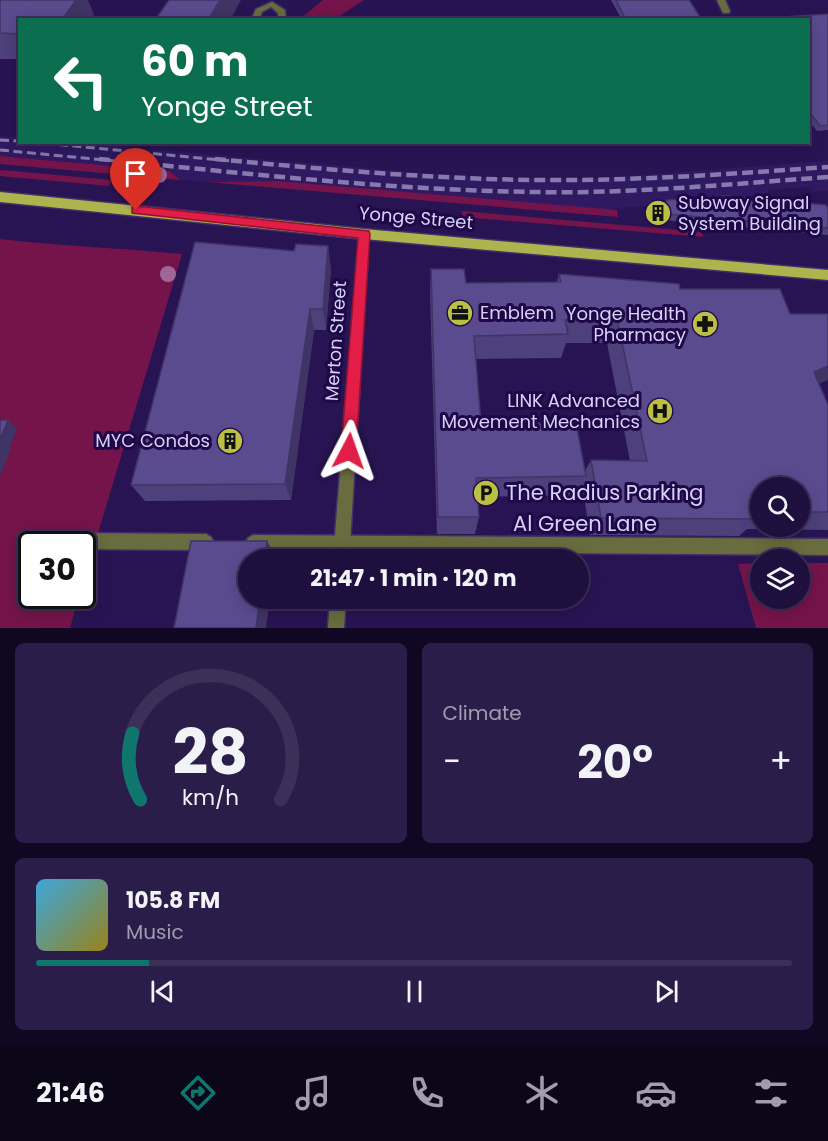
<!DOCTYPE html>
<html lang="en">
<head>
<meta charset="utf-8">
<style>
  :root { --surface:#1e0f3e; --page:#2b1d49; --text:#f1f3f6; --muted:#a19cb0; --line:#3c2f58; --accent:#0f766e }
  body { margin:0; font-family:Poppins,sans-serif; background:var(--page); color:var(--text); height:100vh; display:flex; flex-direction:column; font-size:22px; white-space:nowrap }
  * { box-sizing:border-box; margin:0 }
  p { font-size:20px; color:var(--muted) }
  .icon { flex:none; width:33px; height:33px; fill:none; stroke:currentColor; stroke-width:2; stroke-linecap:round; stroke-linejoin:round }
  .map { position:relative; height:628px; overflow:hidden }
  .sheet { display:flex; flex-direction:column; gap:15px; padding:15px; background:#100822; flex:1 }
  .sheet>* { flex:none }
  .guide { position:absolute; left:18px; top:18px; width:792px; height:126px; border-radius:0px; box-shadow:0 3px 15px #0003,0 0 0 2px var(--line); background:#0b6e4f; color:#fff; overflow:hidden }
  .fabs { position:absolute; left:750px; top:477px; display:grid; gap:12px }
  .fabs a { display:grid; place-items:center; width:60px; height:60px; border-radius:50%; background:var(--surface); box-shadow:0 3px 15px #0003,0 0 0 2px var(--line); font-size:30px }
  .speed { position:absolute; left:18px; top:531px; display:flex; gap:12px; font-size:30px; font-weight:700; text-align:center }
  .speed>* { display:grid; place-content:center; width:78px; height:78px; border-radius:50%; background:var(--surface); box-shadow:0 3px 15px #0003,0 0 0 2px var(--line); line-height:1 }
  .speed .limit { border:3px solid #111; border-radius:9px; background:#fff; color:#111 }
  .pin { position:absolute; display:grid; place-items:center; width:51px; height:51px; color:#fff; margin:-62px -26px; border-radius:50% 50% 50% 0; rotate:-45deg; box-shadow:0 0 6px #0007 }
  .pin .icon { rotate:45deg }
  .me { position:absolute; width:66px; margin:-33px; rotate:4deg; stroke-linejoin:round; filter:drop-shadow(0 0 4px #0008) }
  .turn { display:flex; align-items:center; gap:21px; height:126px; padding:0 24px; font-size:27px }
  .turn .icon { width:78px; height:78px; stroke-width:2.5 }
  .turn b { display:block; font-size:42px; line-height:51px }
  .big { font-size:45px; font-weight:700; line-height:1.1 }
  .sheet .widget { flex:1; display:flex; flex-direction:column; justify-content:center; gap:9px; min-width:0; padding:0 21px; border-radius:9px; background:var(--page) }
  .sheet .dial { align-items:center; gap:0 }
  .dial svg { height:156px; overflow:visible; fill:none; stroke:var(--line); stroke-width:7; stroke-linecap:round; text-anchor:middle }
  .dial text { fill:var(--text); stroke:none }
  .song { display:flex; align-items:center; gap:18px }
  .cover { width:72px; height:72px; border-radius:9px; background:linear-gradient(135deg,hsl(200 70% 55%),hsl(50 70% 35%)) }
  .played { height:6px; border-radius:3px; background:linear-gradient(90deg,var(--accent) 15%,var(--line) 15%) }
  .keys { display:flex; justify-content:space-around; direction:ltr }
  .heat { display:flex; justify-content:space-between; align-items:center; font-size:33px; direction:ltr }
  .sheet .tiles { flex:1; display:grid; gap:15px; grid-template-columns:1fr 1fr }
  .widget:last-child { grid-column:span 2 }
  .trip { position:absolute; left:238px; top:549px; width:351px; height:60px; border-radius:30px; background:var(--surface); box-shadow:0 3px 15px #0003,0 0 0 2px var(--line); font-weight:700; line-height:60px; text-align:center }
  .dock { display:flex; height:96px; justify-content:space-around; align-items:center; background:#0c0619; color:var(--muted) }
  .dock .icon { width:42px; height:42px }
  .dock .active { color:var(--accent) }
  .dock b { font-size:27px; color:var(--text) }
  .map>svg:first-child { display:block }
  .built { fill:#2f1960 }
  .green { fill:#74144a }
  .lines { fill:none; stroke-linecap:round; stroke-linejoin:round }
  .service-casing { stroke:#412f6a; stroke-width:3 }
  .minor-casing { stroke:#412f6a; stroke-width:3 }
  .primary-casing { stroke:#412f6a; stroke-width:3 }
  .service { fill:#696c3e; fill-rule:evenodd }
  .minor { fill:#696c3e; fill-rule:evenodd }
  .primary { fill:#aeb34d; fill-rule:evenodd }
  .rail-far1 { stroke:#877bad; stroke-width:3; stroke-dasharray:9 4.5; stroke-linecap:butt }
  .rail { stroke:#877bad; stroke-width:4.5; stroke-dasharray:11 5; stroke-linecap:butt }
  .tree { fill:#9e6798 }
  .wall { fill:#4d407b; fill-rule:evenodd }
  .shaded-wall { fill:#3f3464 }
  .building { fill:#5a4b8f; stroke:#3f3464; stroke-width:1.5 }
  .route { fill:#e11d48; stroke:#92132f; stroke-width:1.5 }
  .labels { text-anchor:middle; stroke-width:6; stroke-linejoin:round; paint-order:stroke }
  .poi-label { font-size:18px; fill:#d8d2f9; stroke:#1f0848; text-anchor:end }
  .street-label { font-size:18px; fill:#d8d2f9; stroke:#1f0848 }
  .near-poi-label { font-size:21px; fill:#d8d2f9; stroke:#1f0848; text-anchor:start }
  .near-street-label { font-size:21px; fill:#d8d2f9; stroke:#1f0848 }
</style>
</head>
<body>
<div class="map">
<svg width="828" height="628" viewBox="0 0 828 628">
  <rect width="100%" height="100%" fill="#281453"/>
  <path class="built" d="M 0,136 L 19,137 L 20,142 L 80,143 L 469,177 L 587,179 L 828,161 L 828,191 L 813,192 L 809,187 L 768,190 L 770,195 L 599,210 L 277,181 L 207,182 L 181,180 L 169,171 L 0,156 Z"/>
  <g class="green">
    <path d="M 323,0 L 364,0 L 335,19 L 300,19 Z"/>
    <path d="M 0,156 L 169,171 L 181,180 L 0,164 Z"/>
    <path d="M 0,170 L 13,171 L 112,180 L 109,186 L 0,176 Z"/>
    <path d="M 277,181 L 617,210 L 618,217 L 207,182 Z"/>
    <path d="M 462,211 L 702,232 L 703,237 L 462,217 Z"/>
    <path d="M 0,239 C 61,246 121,248 182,254 L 83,583 L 82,544 L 32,544 L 32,596 L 79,596 L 70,628 L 0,628 Z"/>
    <path d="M 760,563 L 760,598 L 800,598 L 800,563 L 828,563 L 828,628 L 756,628 L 738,564 Z"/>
  </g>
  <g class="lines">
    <g class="service-casing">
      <g id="service">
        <path d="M 717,0 L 725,0 L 730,11 L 729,13 L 723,13 Z"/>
        <path d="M 272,2 L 285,10 L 286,20 L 278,20 L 278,13 L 271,7 L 262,12 L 259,20 L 251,20 L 256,9 Z"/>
        <path d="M 75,533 L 206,534 L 211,537 L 214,542 L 211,547 L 206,550 L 82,549 L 82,544 L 69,544 L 67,541 L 70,536 Z"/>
        <path d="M 253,535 L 828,539 L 828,555 L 253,551 L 248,548 L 245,543 L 248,538 Z"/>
      </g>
    </g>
    <g class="minor-casing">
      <g id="minor">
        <path d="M 364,230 L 369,234 L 349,560 L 333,560 L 359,234 Z"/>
        <path d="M 330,598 L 346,598 L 344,628 L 328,628 Z"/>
      </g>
    </g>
    <g class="primary-casing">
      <path id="primary" d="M 0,192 L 364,229 L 828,270 L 828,280 L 364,239 L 0,202 Z"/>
    </g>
    <use href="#service" class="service"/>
    <use href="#minor" class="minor"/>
    <use href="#primary" class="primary"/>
    <g class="rail-far1">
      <path d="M 0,140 L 20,141"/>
      <path d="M 32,142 L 231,161"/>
      <path d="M 0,150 L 115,161"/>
    </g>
    <g class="rail">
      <path d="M 99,159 C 244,173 388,190 534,192 C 632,194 730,184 828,177"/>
      <path d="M 215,159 C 322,169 430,179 537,180 C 634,181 731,174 828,167"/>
    </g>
  </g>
  <g class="tree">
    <circle cx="159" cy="175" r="8"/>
    <circle cx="168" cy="274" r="8"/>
  </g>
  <g class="wall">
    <path d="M 0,0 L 94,15 L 20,20 L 20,59 L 0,59 Z"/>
    <path d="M 611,0 L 689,0 L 702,20 L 622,20 Z"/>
    <path d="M 828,14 L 828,130 L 817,131 L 808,120 L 808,20 Z"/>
    <path d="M 667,200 L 828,209 L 828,235 L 664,220 L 664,207 Z"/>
    <path d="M 331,268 L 326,330 L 314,330 L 291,500 L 145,501 L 131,485 Z"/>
    <path d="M 431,269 L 466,283 L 557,282 L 559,274 L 680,289 L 819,384 L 828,405 L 828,530 L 747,529 L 739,536 L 590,535 L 582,484 L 576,495 L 478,497 L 479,517 L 475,534 L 437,534 L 430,294 ZM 566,343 L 607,343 L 630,461 L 591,460 L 585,471 L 481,424 L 476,359 L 561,358 ZM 760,488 L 800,488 L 800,526 L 760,526 Z"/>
  </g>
  <g class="shaded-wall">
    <path d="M 76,0 L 88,0 L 94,15 L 90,20 L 62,20 Z"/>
    <path d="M 220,0 L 241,0 L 230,20 L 208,20 Z"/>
    <path d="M 328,246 L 331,268 L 326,330 L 323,309 Z"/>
    <path d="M 310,309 L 314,330 L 291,500 L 285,484 Z"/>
    <path d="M 828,366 L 828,380 L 794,394 L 814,372 Z"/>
    <path d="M 8,420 L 17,429 L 10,447 L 11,449 L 0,476 L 0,441 Z"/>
    <path d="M 267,541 L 275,555 L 274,560 L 265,560 Z"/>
    <path d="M 260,598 L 270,598 L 266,628 L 256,628 Z"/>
  </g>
  <g class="building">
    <path d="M 0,0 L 76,0 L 62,20 L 20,20 L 20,34 L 0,33 Z"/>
    <path d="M 169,0 L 220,0 L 208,20 L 155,20 Z"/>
    <path d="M 616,0 L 689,0 L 702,20 L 626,20 Z"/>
    <path d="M 828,14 L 828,125 L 820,126 L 808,110 L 808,20 L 735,20 Z"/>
    <path d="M 726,196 L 826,205 L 828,209 L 828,228 L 667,214 L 667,200 Z"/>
    <path d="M 195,242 L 294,251 L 296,244 L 328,246 L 323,309 L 310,309 L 285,484 L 131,485 Z"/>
    <path d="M 431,269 L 464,269 L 466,283 L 561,282 L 559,274 L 679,284 L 680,289 L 780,289 L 790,314 L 828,314 L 828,366 L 814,372 L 828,405 L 828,512 L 800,512 L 800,488 L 760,488 L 760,512 L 756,512 L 758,519 L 601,518 L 591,460 L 647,461 L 617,319 L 565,320 L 568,334 L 474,336 L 481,424 L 576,423 L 586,476 L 476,478 L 479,517 L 438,517 Z"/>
    <path d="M 0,420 L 8,420 L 0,440 Z"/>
    <path d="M 191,541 L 267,541 L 265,560 L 249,560 L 249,598 L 260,598 L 256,628 L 174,628 Z"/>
  </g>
  <path class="route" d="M 136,206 L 369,231 L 370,234 L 356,451 L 354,456 L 349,458 L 343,456 L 341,451 L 358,238 L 132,213 L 132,207 Z"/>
  <defs>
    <g id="building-disc" transform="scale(1.35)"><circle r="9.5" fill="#bbc045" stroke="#1f0848"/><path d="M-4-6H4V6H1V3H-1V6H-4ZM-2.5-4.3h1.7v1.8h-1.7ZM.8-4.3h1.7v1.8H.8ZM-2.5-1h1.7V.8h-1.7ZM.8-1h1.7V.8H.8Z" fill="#111"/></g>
    <g id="office-disc" transform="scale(1.35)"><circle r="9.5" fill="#bbc045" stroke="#1f0848"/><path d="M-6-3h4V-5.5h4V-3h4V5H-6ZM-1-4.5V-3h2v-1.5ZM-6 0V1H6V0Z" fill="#111"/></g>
    <g id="pharmacy-disc" transform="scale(1.35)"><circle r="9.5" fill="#bbc045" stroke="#1f0848"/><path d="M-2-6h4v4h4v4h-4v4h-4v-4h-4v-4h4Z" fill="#111"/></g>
    <g id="hospital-disc" transform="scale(1.35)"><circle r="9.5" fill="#bbc045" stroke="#1f0848"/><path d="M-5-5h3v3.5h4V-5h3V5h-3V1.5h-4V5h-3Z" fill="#111"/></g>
    <g id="parking-disc" transform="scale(1.35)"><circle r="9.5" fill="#bbc045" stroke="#1f0848"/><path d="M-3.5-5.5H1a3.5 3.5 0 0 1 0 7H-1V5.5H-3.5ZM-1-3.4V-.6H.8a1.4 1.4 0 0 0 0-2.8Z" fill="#111"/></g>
  </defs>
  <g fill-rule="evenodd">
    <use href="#building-disc" x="658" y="213"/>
    <use href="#office-disc" x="460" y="313"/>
    <use href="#pharmacy-disc" x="705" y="324"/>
    <use href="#hospital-disc" x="660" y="411"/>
    <use href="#building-disc" x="230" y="441"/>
    <use href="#parking-disc" x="486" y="493"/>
  </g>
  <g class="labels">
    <g class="poi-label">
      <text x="678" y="209" text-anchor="start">Subway Signal<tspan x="678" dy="21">System Building</tspan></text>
      <text x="480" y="319" text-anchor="start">Emblem</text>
      <text x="686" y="320">Yonge Health<tspan x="686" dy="21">Pharmacy</tspan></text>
      <text x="640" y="407">LINK Advanced<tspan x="640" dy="21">Movement Mechanics</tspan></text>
      <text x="210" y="447">MYC Condos</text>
    </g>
    <g class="street-label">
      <text transform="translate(416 218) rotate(5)" y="6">Yonge Street</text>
      <text transform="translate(336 341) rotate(-86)" y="6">Merton Street</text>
    </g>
    <g class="near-poi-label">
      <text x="506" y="500">The Radius Parking</text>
    </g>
    <g class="near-street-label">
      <text x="585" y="531">Al Green Lane</text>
    </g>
  </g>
</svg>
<div class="fabs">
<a><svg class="icon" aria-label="search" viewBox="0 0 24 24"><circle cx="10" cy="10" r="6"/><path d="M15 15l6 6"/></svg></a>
<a><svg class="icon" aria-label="layers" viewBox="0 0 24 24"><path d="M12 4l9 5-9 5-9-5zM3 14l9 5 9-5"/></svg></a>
</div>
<div class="speed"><div class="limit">30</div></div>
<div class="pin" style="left:136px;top:210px;background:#d93025"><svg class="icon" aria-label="arrive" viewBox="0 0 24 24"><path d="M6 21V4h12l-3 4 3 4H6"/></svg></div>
<svg class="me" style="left:349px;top:451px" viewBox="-20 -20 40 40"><path d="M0-17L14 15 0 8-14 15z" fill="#e11d48" stroke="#fff" stroke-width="4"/></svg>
<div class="trip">21:47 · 1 min · 120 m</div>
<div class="guide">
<div class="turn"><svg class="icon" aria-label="left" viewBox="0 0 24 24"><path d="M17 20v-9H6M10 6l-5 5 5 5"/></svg><div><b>60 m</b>Yonge Street</div></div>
</div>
</div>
<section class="sheet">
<div class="tiles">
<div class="widget dial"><svg viewBox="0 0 100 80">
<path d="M14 69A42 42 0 1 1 86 69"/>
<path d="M14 69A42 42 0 0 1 10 35" stroke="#0f766e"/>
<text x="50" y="56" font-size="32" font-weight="700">28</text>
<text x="50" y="72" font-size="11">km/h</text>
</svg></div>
<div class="widget"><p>Climate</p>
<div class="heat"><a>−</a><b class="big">20°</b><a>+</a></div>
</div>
<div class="widget">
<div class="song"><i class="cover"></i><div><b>105.8 FM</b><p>Music</p></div></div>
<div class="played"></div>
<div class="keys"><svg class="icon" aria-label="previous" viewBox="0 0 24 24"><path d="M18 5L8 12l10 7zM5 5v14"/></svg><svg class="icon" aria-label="pause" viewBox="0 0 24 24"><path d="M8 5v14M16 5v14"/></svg><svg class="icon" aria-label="next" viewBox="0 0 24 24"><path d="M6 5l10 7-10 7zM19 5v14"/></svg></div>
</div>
</div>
</section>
<nav class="dock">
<b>21:46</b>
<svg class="icon active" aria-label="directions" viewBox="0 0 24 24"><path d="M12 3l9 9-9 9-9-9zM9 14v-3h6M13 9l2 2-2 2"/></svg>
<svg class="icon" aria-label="music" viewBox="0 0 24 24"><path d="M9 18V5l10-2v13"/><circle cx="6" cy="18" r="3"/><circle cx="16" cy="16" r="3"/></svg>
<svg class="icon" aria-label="phone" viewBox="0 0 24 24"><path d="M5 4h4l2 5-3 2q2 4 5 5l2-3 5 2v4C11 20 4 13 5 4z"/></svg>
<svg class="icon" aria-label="climate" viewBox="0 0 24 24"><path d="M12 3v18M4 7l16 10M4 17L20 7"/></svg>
<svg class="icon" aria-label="car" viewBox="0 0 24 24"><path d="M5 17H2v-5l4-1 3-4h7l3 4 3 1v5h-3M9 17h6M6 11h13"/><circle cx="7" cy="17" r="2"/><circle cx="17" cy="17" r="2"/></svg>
<svg class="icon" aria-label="filters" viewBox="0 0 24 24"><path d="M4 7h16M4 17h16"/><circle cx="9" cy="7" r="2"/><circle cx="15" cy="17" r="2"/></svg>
</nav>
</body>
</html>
